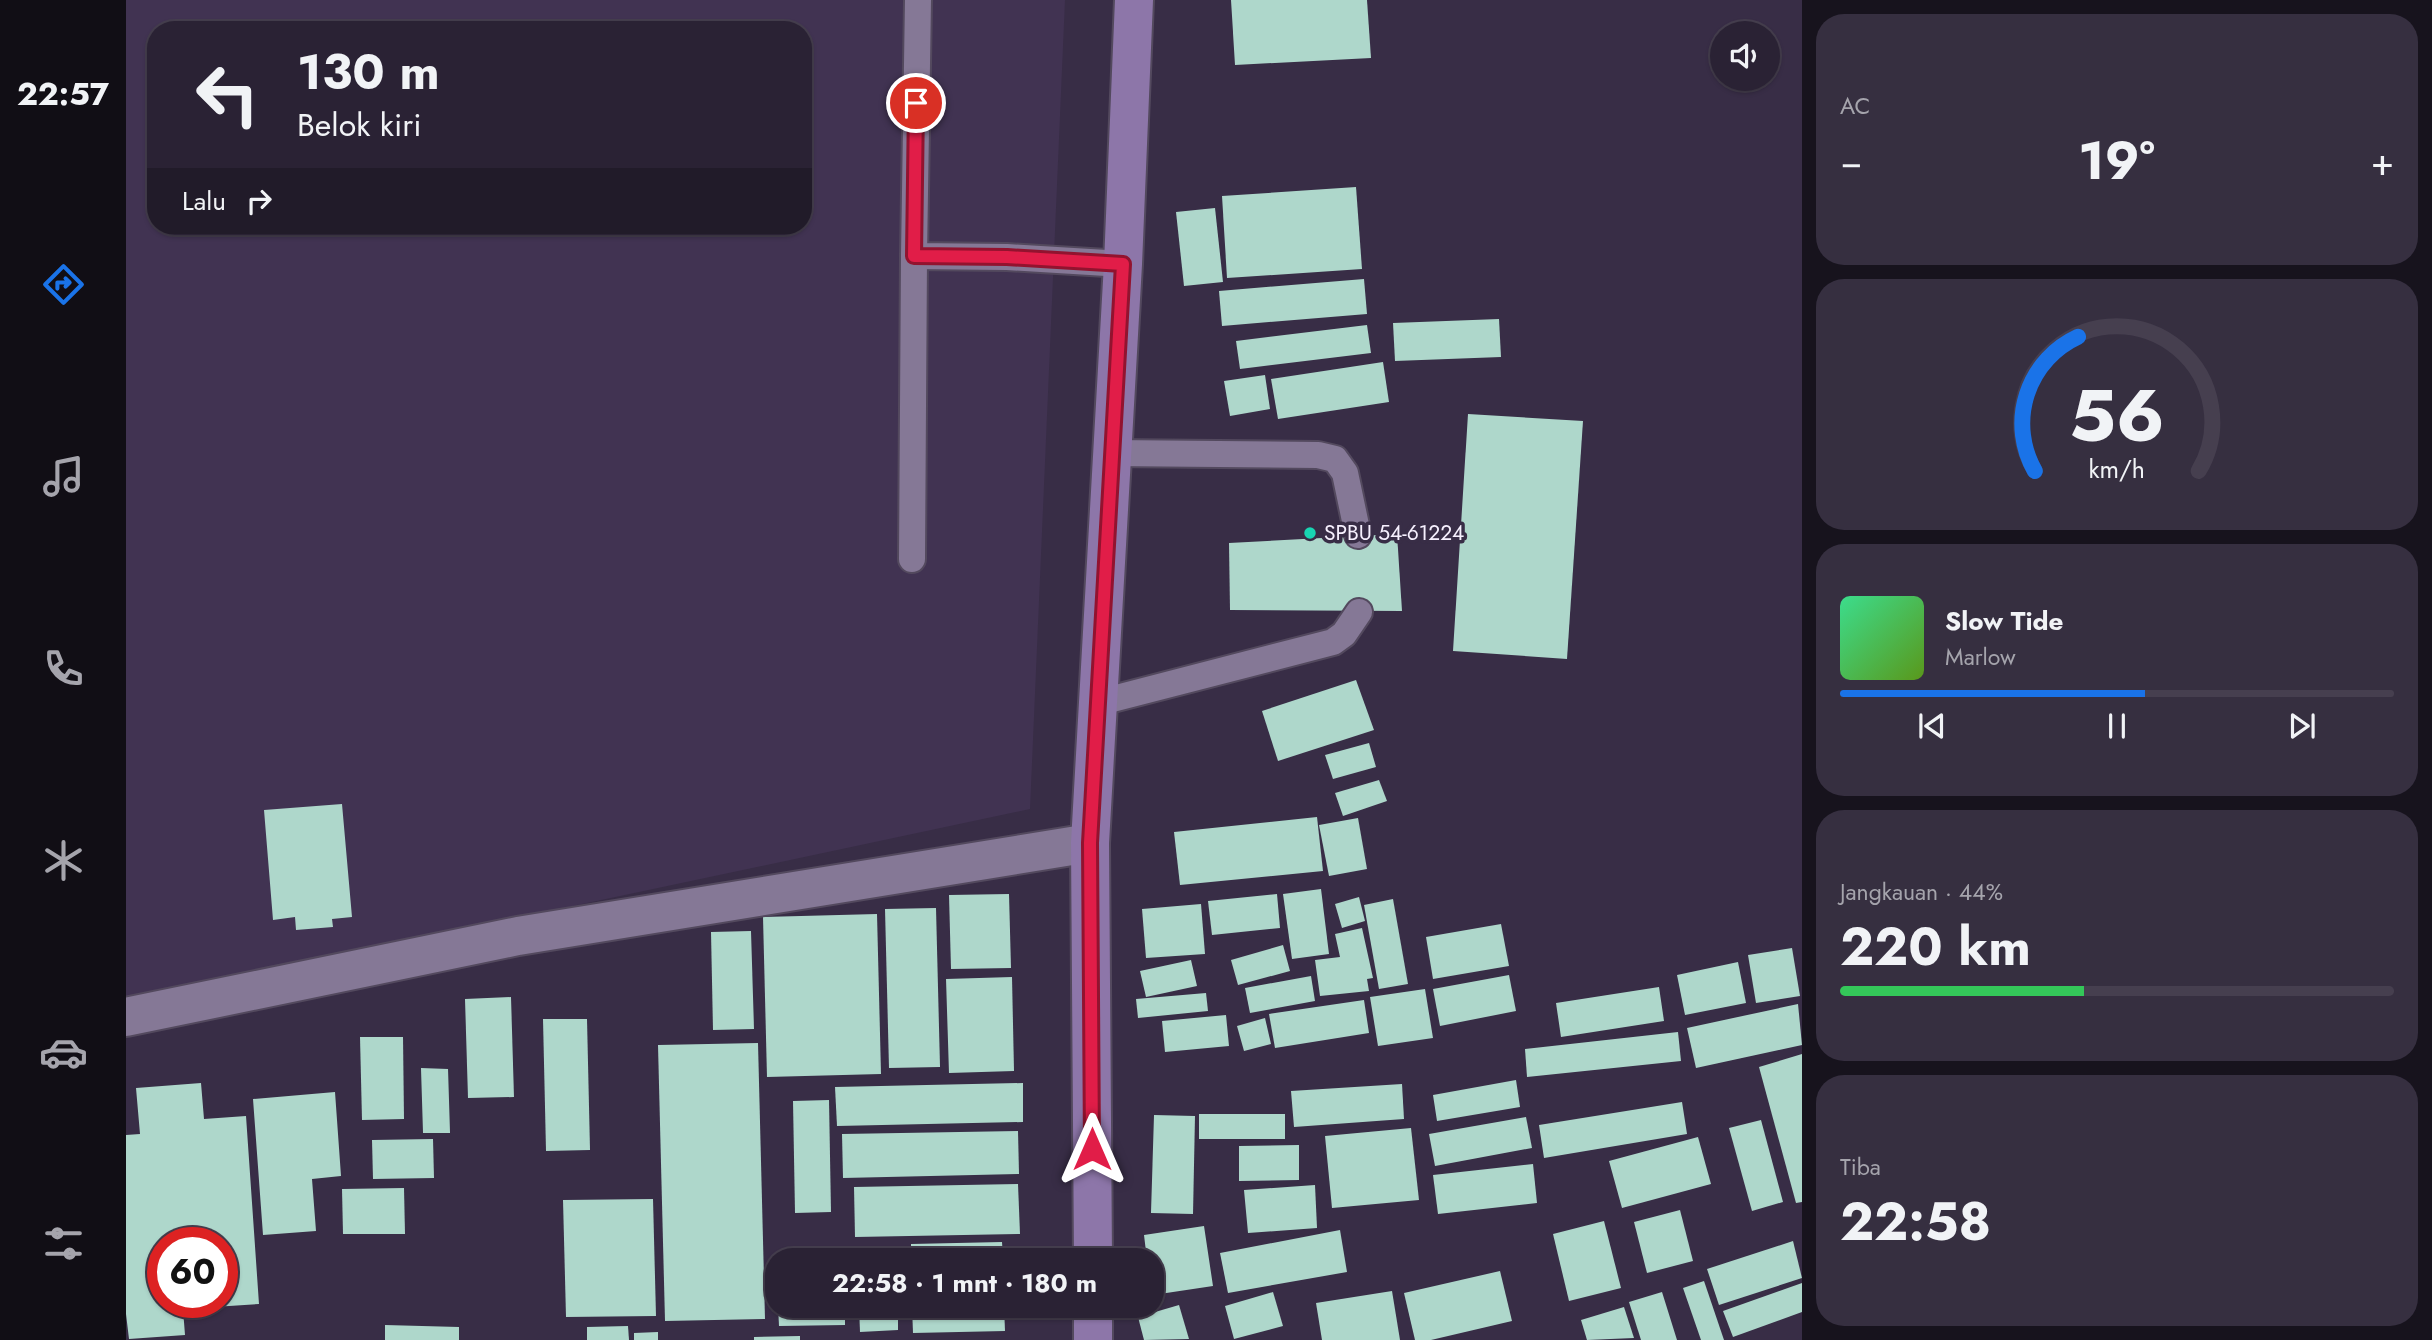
<!DOCTYPE html>
<html lang="id">
<head>
<meta charset="utf-8">
<style>
  :root { --surface:#2a2234; --page:#362f40; --text:#f1f3f6; --muted:#a5a4ac; --line:#463f4f; --accent:#1a73e8 }
  body { margin:0; font-family:Jost,sans-serif; background:var(--page); color:var(--text); height:100vh; display:flex; flex-direction:column; font-size:26px; white-space:nowrap }
  * { box-sizing:border-box; margin:0 }
  p { font-size:23px; color:var(--muted) }
  .icon { flex:none; width:38px; height:38px; fill:none; stroke:currentColor; stroke-width:2; stroke-linecap:round; stroke-linejoin:round }
  .map { position:relative; flex:1; overflow:hidden }
  .sheet { display:flex; flex-direction:column; gap:14px; padding:14px; background:#17131d; width:630px }
  .sheet>* { flex:none }
  .banner { position:absolute; left:21px; top:21px; width:665px; height:214px; border-radius:28px; box-shadow:0 2px 5px #0004,0 0 0 2px var(--line); background:#2a2234; color:var(--text); overflow:hidden }
  .tools { position:absolute; left:1584px; top:21px; display:grid; gap:14px }
  .tools a { display:grid; place-items:center; width:70px; height:70px; border-radius:50%; background:var(--surface); box-shadow:0 2px 5px #0004,0 0 0 2px var(--line); font-size:35px }
  .speed { position:absolute; left:21px; top:1227px; display:flex; gap:14px; font-size:35px; font-weight:700; text-align:center }
  .speed>* { display:grid; place-content:center; width:91px; height:91px; border-radius:50%; background:var(--surface); box-shadow:0 2px 5px #0004,0 0 0 2px var(--line); line-height:1 }
  .speed .limit { border:10px solid #d22; background:#fff; color:#111 }
  .pin { position:absolute; display:grid; place-items:center; width:60px; height:60px; color:#fff; margin:-30px; border:4px solid #fff; border-radius:50%; box-shadow:0 2px 7px #0007 }
  .me { position:absolute; width:77px; margin:-38px; rotate:0deg; stroke-linejoin:round; filter:drop-shadow(0 0 5px #0008) }
  .turn { display:flex; align-items:center; gap:24px; height:147px; padding:0 35px; font-size:32px }
  .turn .icon { width:91px; height:91px; stroke-width:2.5 }
  .turn b { display:block; font-size:49px; line-height:60px }
  .then { display:flex; align-items:center; height:66px; padding:0 35px; background:#0003; gap:14px; font-size:26px }
  .big { font-size:52px; font-weight:700; line-height:1.1 }
  .sheet .tile { flex:1; display:flex; flex-direction:column; justify-content:center; gap:10px; min-width:0; padding:0 24px; border-radius:28px; background:var(--page) }
  .sheet .dial { align-items:center; gap:0 }
  .dial svg { height:182px; overflow:visible; fill:none; stroke:var(--line); stroke-width:7; stroke-linecap:round; text-anchor:middle }
  .dial text { fill:var(--text); stroke:none }
  .song { display:flex; align-items:center; gap:21px }
  .cover { width:84px; height:84px; border-radius:10px; background:linear-gradient(135deg,hsl(150 70% 55%),hsl(90 70% 35%)) }
  .played { height:7px; border-radius:4px; background:linear-gradient(90deg,var(--accent) 55%,var(--line) 55%) }
  .keys { display:flex; justify-content:space-around; direction:ltr }
  .heat { display:flex; justify-content:space-between; align-items:center; font-size:38px; direction:ltr }
  .charge { height:10px; border-radius:5px; background:linear-gradient(90deg,#34c759 44%,var(--line) 0) }
  .trip { position:absolute; left:639px; top:1248px; width:399px; height:70px; border-radius:28px; background:var(--surface); box-shadow:0 2px 5px #0004,0 0 0 2px var(--line); font-weight:700; line-height:70px; text-align:center }
  main { display:flex; flex:1; min-height:0 }
  .tabs { display:flex; flex-direction:column; width:126px; justify-content:space-around; align-items:center; background:#110e15; color:var(--muted) }
  .tabs .icon { width:49px; height:49px }
  .tabs .current { color:var(--accent) }
  .tabs b { font-size:32px; color:var(--text) }
  .map>svg:first-child { display:block }
  .built { fill:#413352; fill-rule:evenodd }
  .building { fill:#aed7cb; fill-rule:evenodd }
  .lines { fill:none; stroke-linecap:round; stroke-linejoin:round }
  .lane-casing { stroke:#53495e; stroke-width:30 }
  .street-casing { stroke:#53495e; stroke-width:42 }
  .primary-casing { stroke:#53495e; stroke-width:42 }
  .lane { stroke:#857896; stroke-width:26 }
  .street { stroke:#857896; stroke-width:38 }
  .primary { stroke:#8d76a9; stroke-width:38 }
  .route-casing { stroke:#92132f; stroke-width:18 }
  .route { stroke:#e11d48; stroke-width:12 }
  .poi-dot { fill:#18d5b2; stroke:#382d46; stroke-width:2.5 }
  .labels { text-anchor:middle; stroke-width:7; stroke-linejoin:round; paint-order:stroke }
  .poi-label { font-size:21px; fill:#f6f0fe; stroke:#382d46; text-anchor:start }
</style>
</head>
<body>
<main>
<nav class="tabs">
<b>22:57</b>
<svg class="icon current" aria-label="directions" viewBox="0 0 24 24"><path d="M12 3l9 9-9 9-9-9zM9 14v-3h6M13 9l2 2-2 2"/></svg>
<svg class="icon" aria-label="music" viewBox="0 0 24 24"><path d="M9 18V5l10-2v13"/><circle cx="6" cy="18" r="3"/><circle cx="16" cy="16" r="3"/></svg>
<svg class="icon" aria-label="phone" viewBox="0 0 24 24"><path d="M5 4h4l2 5-3 2q2 4 5 5l2-3 5 2v4C11 20 4 13 5 4z"/></svg>
<svg class="icon" aria-label="climate" viewBox="0 0 24 24"><path d="M12 3v18M4 7l16 10M4 17L20 7"/></svg>
<svg class="icon" aria-label="car" viewBox="0 0 24 24"><path d="M5 17H2v-5l4-1 3-4h7l3 4 3 1v5h-3M9 17h6M6 11h13"/><circle cx="7" cy="17" r="2"/><circle cx="17" cy="17" r="2"/></svg>
<svg class="icon" aria-label="filters" viewBox="0 0 24 24"><path d="M4 7h16M4 17h16"/><circle cx="9" cy="7" r="2"/><circle cx="15" cy="17" r="2"/></svg>
</nav>
<div class="map">
<svg width="1676" height="1340" viewBox="0 0 1676 1340">
  <rect width="100%" height="100%" fill="#382d46"/>
  <path class="built" d="M 0,0 L 939,0 L 904,809 L 0,1001 ZM 30,30 L 677,30 L 677,226 L 30,226 Z"/>
  <g class="building">
    <path d="M 1105,0 L 1241,0 L 1245,58 L 1109,65 Z"/>
    <path d="M 1230,187 L 1236,269 L 1101,278 L 1096,196 Z"/>
    <path d="M 1089,208 L 1097,282 L 1058,286 L 1050,212 Z"/>
    <path d="M 1238,279 L 1241,314 L 1096,326 L 1093,291 Z"/>
    <path d="M 1373,319 L 1375,357 L 1269,361 L 1267,323 Z"/>
    <path d="M 1241,325 L 1245,353 L 1114,369 L 1110,341 Z"/>
    <path d="M 1257,362 L 1263,402 L 1152,419 L 1145,379 Z"/>
    <path d="M 1139,375 L 1144,409 L 1104,416 L 1098,381 Z"/>
    <path d="M 1342,414 L 1457,421 L 1441,659 L 1327,651 Z"/>
    <path d="M 1271,534 L 1276,611 L 1104,610 L 1103,543 Z"/>
    <path d="M 1230,680 L 1248,730 L 1152,761 L 1136,711 Z"/>
    <path d="M 1243,743 L 1250,767 L 1207,779 L 1199,755 Z"/>
    <path d="M 1253,780 L 1261,801 L 1217,816 L 1209,793 Z"/>
    <path d="M 216,804 L 226,917 L 206,919 L 207,927 L 170,930 L 169,917 L 147,920 L 138,810 Z"/>
    <path d="M 1191,817 L 1197,871 L 1054,885 L 1048,832 Z"/>
    <path d="M 1232,818 L 1241,869 L 1203,876 L 1193,825 Z"/>
    <path d="M 1195,889 L 1203,954 L 1166,959 L 1157,894 Z"/>
    <path d="M 883,894 L 885,968 L 825,969 L 823,895 Z"/>
    <path d="M 1151,894 L 1154,928 L 1086,935 L 1082,901 Z"/>
    <path d="M 1233,897 L 1239,921 L 1216,928 L 1209,904 Z"/>
    <path d="M 1267,899 L 1282,984 L 1253,989 L 1238,905 Z"/>
    <path d="M 1075,904 L 1079,954 L 1020,958 L 1016,909 Z"/>
    <path d="M 810,908 L 814,1067 L 763,1068 L 759,909 Z"/>
    <path d="M 751,914 L 755,1074 L 641,1077 L 637,917 Z"/>
    <path d="M 1375,924 L 1383,966 L 1307,979 L 1300,937 Z"/>
    <path d="M 1236,928 L 1247,978 L 1241,979 L 1243,991 L 1194,996 L 1189,960 L 1214,957 L 1209,934 Z"/>
    <path d="M 625,931 L 628,1029 L 587,1030 L 585,932 Z"/>
    <path d="M 1157,945 L 1164,971 L 1112,985 L 1105,960 Z"/>
    <path d="M 1666,948 L 1674,996 L 1630,1003 L 1622,955 Z"/>
    <path d="M 1065,960 L 1071,986 L 1020,997 L 1014,971 Z"/>
    <path d="M 1612,962 L 1620,1003 L 1559,1015 L 1551,975 Z"/>
    <path d="M 1383,975 L 1390,1011 L 1314,1026 L 1307,989 Z"/>
    <path d="M 1185,976 L 1189,1001 L 1124,1013 L 1119,988 Z"/>
    <path d="M 886,977 L 888,1071 L 823,1073 L 820,979 Z"/>
    <path d="M 1533,987 L 1538,1021 L 1435,1037 L 1430,1003 Z"/>
    <path d="M 1299,989 L 1307,1038 L 1252,1046 L 1244,997 Z"/>
    <path d="M 1080,993 L 1082,1011 L 1012,1018 L 1010,999 Z"/>
    <path d="M 385,997 L 388,1097 L 342,1098 L 339,999 Z"/>
    <path d="M 1238,1000 L 1243,1033 L 1149,1048 L 1143,1014 Z"/>
    <path d="M 1672,1004 L 1676,1045 L 1570,1068 L 1561,1028 Z"/>
    <path d="M 1100,1015 L 1103,1046 L 1039,1052 L 1036,1021 Z"/>
    <path d="M 1139,1018 L 1145,1044 L 1118,1051 L 1111,1026 Z"/>
    <path d="M 417,1019 L 461,1019 L 464,1150 L 420,1151 Z"/>
    <path d="M 1552,1032 L 1555,1061 L 1401,1077 L 1399,1049 Z"/>
    <path d="M 234,1037 L 277,1037 L 278,1119 L 236,1120 Z"/>
    <path d="M 632,1043 L 639,1319 L 539,1321 L 532,1045 Z"/>
    <path d="M 1676,1054 L 1676,1202 L 1670,1203 L 1633,1067 Z"/>
    <path d="M 295,1068 L 322,1069 L 324,1133 L 297,1133 Z"/>
    <path d="M 1390,1080 L 1394,1107 L 1311,1121 L 1307,1095 Z"/>
    <path d="M 75,1083 L 78,1119 L 120,1116 L 133,1304 L 57,1309 L 59,1335 L 3,1339 L 0,1314 L 0,1135 L 14,1134 L 10,1088 ZM 37,1242 L 96,1242 L 96,1302 L 37,1302 Z"/>
    <path d="M 897,1083 L 897,1122 L 711,1126 L 709,1087 Z"/>
    <path d="M 1276,1084 L 1278,1119 L 1168,1127 L 1165,1091 Z"/>
    <path d="M 209,1092 L 215,1176 L 186,1179 L 190,1231 L 137,1235 L 127,1099 Z"/>
    <path d="M 703,1100 L 705,1212 L 669,1213 L 667,1101 Z"/>
    <path d="M 1556,1102 L 1561,1134 L 1418,1158 L 1413,1125 Z"/>
    <rect x="1073" y="1114" width="86" height="25"/>
    <path d="M 1028,1115 L 1069,1116 L 1067,1214 L 1025,1213 Z"/>
    <path d="M 1400,1117 L 1406,1148 L 1309,1166 L 1303,1134 Z"/>
    <path d="M 1635,1120 L 1657,1202 L 1626,1211 L 1603,1128 Z"/>
    <path d="M 1285,1128 L 1293,1200 L 1206,1208 L 1199,1136 Z"/>
    <path d="M 892,1131 L 893,1174 L 717,1178 L 716,1134 Z"/>
    <path d="M 1572,1137 L 1585,1184 L 1496,1208 L 1483,1161 Z"/>
    <path d="M 307,1139 L 308,1178 L 247,1179 L 246,1140 Z"/>
    <path d="M 1173,1145 L 1173,1180 L 1113,1181 L 1113,1146 Z"/>
    <path d="M 1407,1164 L 1411,1203 L 1312,1214 L 1307,1175 Z"/>
    <path d="M 892,1184 L 894,1234 L 729,1237 L 728,1187 Z"/>
    <path d="M 1189,1185 L 1191,1228 L 1122,1233 L 1118,1190 Z"/>
    <path d="M 278,1188 L 279,1234 L 217,1234 L 216,1189 Z"/>
    <path d="M 527,1199 L 530,1316 L 440,1317 L 437,1200 Z"/>
    <path d="M 1554,1210 L 1567,1261 L 1521,1273 L 1508,1222 Z"/>
    <path d="M 1478,1221 L 1495,1288 L 1443,1301 L 1427,1234 Z"/>
    <path d="M 1078,1226 L 1087,1286 L 1027,1295 L 1026,1260 L 1021,1260 L 1018,1235 Z"/>
    <path d="M 1214,1230 L 1221,1272 L 1102,1293 L 1094,1253 Z"/>
    <path d="M 1667,1241 L 1676,1278 L 1593,1305 L 1581,1269 Z"/>
    <path d="M 876,1242 L 877,1260 L 785,1260 L 785,1244 Z"/>
    <path d="M 770,1252 L 770,1260 L 732,1260 L 731,1254 Z"/>
    <path d="M 717,1253 L 717,1260 L 651,1260 L 651,1254 Z"/>
    <path d="M 1374,1271 L 1386,1321 L 1305,1340 L 1289,1340 L 1278,1293 Z"/>
    <path d="M 1578,1281 L 1598,1340 L 1575,1340 L 1557,1288 Z"/>
    <path d="M 1676,1283 L 1676,1312 L 1607,1337 L 1597,1311 Z"/>
    <path d="M 1266,1291 L 1274,1340 L 1196,1340 L 1190,1303 Z"/>
    <path d="M 1147,1292 L 1157,1326 L 1108,1339 L 1099,1306 Z"/>
    <path d="M 1536,1292 L 1551,1340 L 1515,1340 L 1503,1302 Z"/>
    <path d="M 1053,1305 L 1063,1339 L 1018,1340 L 1012,1317 Z"/>
    <path d="M 652,1306 L 719,1306 L 719,1325 L 653,1326 Z"/>
    <path d="M 733,1306 L 772,1306 L 772,1330 L 734,1332 Z"/>
    <path d="M 786,1306 L 878,1306 L 879,1331 L 787,1333 Z"/>
    <path d="M 1498,1307 L 1508,1338 L 1461,1340 L 1455,1320 Z"/>
    <path d="M 259,1325 L 333,1327 L 333,1340 L 259,1340 Z"/>
    <path d="M 502,1326 L 503,1340 L 461,1340 L 461,1327 Z"/>
    <path d="M 532,1332 L 532,1340 L 508,1340 L 508,1333 Z"/>
    <path d="M 674,1336 L 674,1340 L 628,1340 L 628,1337 Z"/>
  </g>
  <g class="lines">
    <g class="lane-casing">
      <g id="lane">
        <path d="M 792,0 L 788,256 L 881,257 L 997,264"/>
        <path d="M 985,453 L 1192,455 L 1209,459 L 1219,473 L 1232,535"/>
        <path d="M 786,559 L 788,256"/>
        <path d="M 971,703 L 1207,642 L 1218,634 L 1233,612"/>
      </g>
    </g>
    <g class="street-casing">
      <path id="street" d="M 0,1017 L 392,936 L 964,843"/>
    </g>
    <g class="primary-casing">
      <g id="primary">
        <path d="M 967,1260 L 964,843 L 997,264 L 1008,0"/>
        <path d="M 967,1306 L 967,1340"/>
      </g>
    </g>
    <use href="#lane" class="lane"/>
    <use href="#street" class="street"/>
    <use href="#primary" class="primary"/>
  </g>
  <g class="lines">
    <g class="route-casing">
      <path id="route" d="M 790,103 L 788,256 L 881,257 L 997,264 L 964,843 L 966,1149"/>
    </g>
    <use href="#route" class="route"/>
  </g>
  <circle class="poi-dot" cx="1184" cy="533" r="7"/>
  <g class="labels">
    <g class="poi-label">
      <text x="1198" y="540">SPBU 54-61224</text>
    </g>
  </g>
</svg>
<div class="tools">
<a><svg class="icon" aria-label="sound" viewBox="0 0 24 24"><path d="M4 9h4l5-4v14l-5-4H4zM17 9q2 3 0 6"/></svg></a>
</div>
<div class="speed"><div class="limit">60</div></div>
<div class="pin" style="left:790px;top:103px;background:#d93025"><svg class="icon" aria-label="arrive" viewBox="0 0 24 24"><path d="M6 21V4h12l-3 4 3 4H6"/></svg></div>
<svg class="me" style="left:966px;top:1149px" viewBox="-20 -20 40 40"><path d="M0-17L14 15 0 8-14 15z" fill="#e11d48" stroke="#fff" stroke-width="4"/></svg>
<div class="trip">22:58 · 1 mnt · 180 m</div>
<div class="banner">
<div class="turn"><svg class="icon" aria-label="left" viewBox="0 0 24 24"><path d="M17 20v-9H6M10 6l-5 5 5 5"/></svg><div><b>130 m</b>Belok kiri</div></div>
<div class="then">Lalu<svg class="icon" aria-label="right" viewBox="0 0 24 24"><path d="M7 20v-9h11M14 6l5 5-5 5"/></svg></div>
</div>
</div>
<section class="sheet">
<div class="tile"><p>AC</p>
<div class="heat"><a>−</a><b class="big">19°</b><a>+</a></div>
</div>
<div class="tile dial"><svg viewBox="0 0 100 80">
<path d="M14 69A42 42 0 1 1 86 69"/>
<path d="M14 69A42 42 0 0 1 33 10" stroke="#1a73e8"/>
<text x="50" y="56" font-size="32" font-weight="700">56</text>
<text x="50" y="72" font-size="11">km/h</text>
</svg></div>
<div class="tile">
<div class="song"><i class="cover"></i><div><b>Slow Tide</b><p>Marlow</p></div></div>
<div class="played"></div>
<div class="keys"><svg class="icon" aria-label="previous" viewBox="0 0 24 24"><path d="M18 5L8 12l10 7zM5 5v14"/></svg><svg class="icon" aria-label="pause" viewBox="0 0 24 24"><path d="M8 5v14M16 5v14"/></svg><svg class="icon" aria-label="next" viewBox="0 0 24 24"><path d="M6 5l10 7-10 7zM19 5v14"/></svg></div>
</div>
<div class="tile"><p>Jangkauan · 44%</p><b class="big">220 km</b><div class="charge"></div></div>
<div class="tile"><p>Tiba</p><b class="big">22:58</b></div>
</section>
</main>
</body>
</html>
